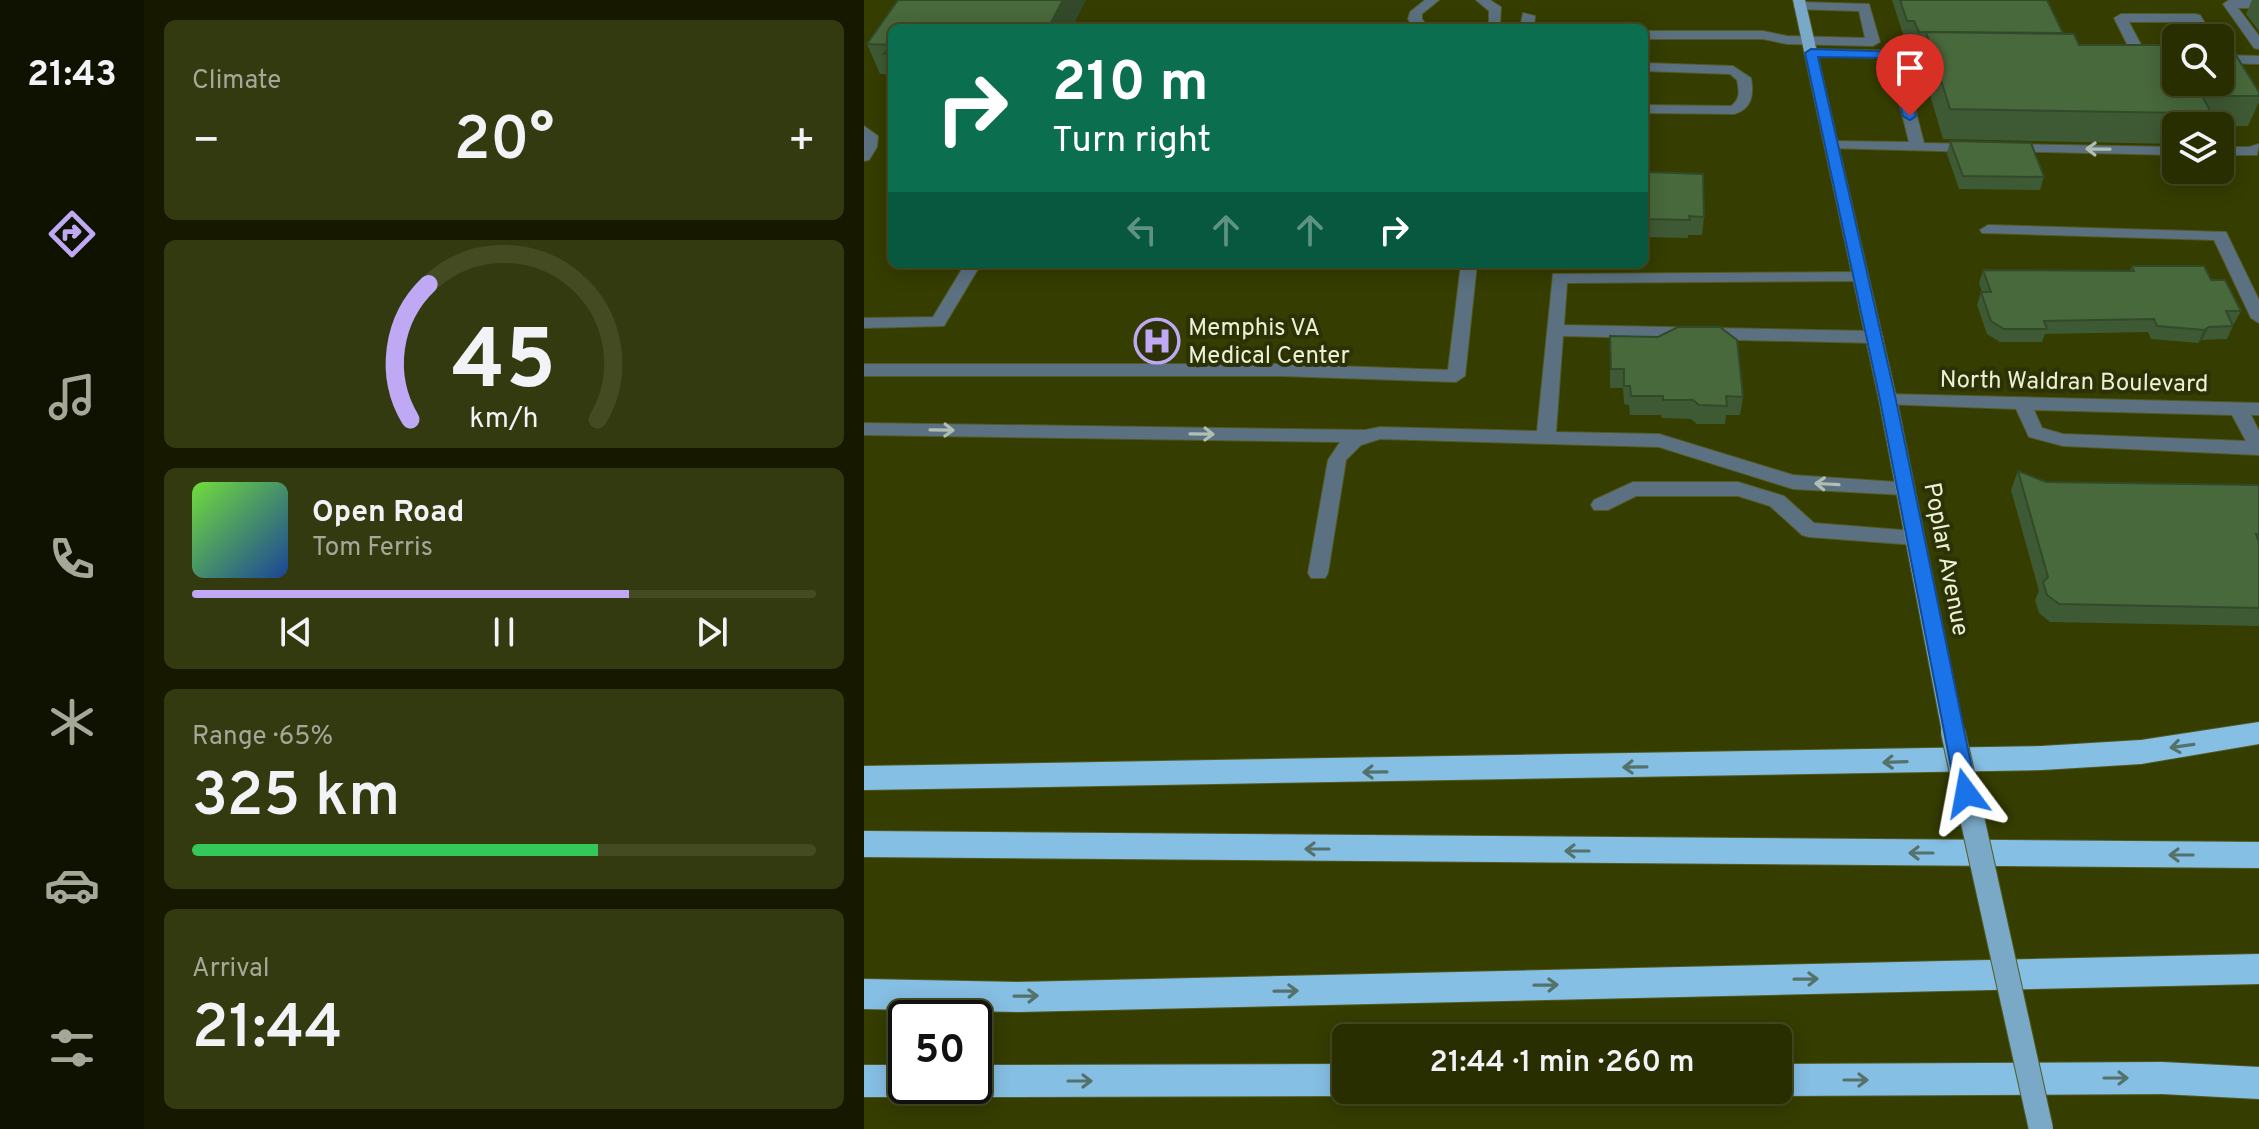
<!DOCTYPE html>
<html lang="en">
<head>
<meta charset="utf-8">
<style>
  :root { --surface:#282e00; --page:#343a0f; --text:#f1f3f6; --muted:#a5a899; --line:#444a22; --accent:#bfa9f4 }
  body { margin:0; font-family:Overpass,sans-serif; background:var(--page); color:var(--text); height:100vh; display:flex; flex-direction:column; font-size:30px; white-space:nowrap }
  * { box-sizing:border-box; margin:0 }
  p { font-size:26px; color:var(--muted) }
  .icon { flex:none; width:44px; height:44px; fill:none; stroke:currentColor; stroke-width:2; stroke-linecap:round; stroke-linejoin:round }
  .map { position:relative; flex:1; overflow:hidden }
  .sheet { display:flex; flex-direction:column; gap:20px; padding:20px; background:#161900; width:720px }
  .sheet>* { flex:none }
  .guide { position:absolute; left:24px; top:24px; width:760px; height:244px; border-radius:12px; box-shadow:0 4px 20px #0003,0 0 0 2px var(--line); background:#0b6e4f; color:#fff; overflow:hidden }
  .controls { position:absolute; left:1298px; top:24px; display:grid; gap:16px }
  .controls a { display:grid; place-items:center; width:72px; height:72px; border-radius:12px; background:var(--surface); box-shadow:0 4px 20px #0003,0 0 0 2px var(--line); font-size:40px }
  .speed { position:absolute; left:24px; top:1000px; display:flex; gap:16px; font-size:40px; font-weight:700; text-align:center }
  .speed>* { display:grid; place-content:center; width:104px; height:104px; border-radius:50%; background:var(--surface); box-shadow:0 4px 20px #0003,0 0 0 2px var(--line); line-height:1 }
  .speed .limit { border:4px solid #111; border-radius:12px; background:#fff; color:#111 }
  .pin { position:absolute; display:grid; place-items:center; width:68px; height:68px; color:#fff; margin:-82px -34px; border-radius:50% 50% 50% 0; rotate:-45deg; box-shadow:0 0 8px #0007 }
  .pin .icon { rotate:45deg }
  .me { position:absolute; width:88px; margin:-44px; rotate:347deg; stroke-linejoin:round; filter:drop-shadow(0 0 6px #0008) }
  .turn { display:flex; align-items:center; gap:28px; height:168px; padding:0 32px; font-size:36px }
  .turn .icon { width:104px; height:104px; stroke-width:2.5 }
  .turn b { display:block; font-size:56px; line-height:68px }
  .lanes { display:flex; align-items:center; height:76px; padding:0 32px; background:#0003; justify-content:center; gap:40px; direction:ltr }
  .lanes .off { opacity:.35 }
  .big { font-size:60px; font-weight:600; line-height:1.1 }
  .sheet .card { flex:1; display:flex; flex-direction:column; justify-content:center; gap:12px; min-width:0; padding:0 28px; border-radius:12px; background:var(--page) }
  .sheet .dial { align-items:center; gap:0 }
  .dial svg { height:208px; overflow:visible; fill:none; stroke:var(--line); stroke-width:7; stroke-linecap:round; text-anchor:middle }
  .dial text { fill:var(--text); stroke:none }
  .song { display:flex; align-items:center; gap:24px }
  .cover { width:96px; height:96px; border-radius:12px; background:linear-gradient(135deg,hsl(100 70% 55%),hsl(220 70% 35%)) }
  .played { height:8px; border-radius:4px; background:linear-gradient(90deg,var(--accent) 70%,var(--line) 70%) }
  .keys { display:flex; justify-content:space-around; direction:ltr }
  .heat { display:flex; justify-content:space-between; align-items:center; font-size:44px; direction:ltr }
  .charge { height:12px; border-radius:6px; background:linear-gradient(90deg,#34c759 65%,var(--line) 0) }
  .trip { position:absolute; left:468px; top:1024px; width:460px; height:80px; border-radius:12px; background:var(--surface); box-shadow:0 4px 20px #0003,0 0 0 2px var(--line); font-weight:600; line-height:80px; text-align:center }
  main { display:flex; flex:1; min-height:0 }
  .menu { display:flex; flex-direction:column; width:144px; justify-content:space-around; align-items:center; background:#101200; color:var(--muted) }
  .menu .icon { width:56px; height:56px }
  .menu .current { color:var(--accent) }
  .menu b { font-size:36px; color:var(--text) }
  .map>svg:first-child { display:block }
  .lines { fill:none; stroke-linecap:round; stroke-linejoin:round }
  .minor-casing { stroke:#525a22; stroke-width:2 }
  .major-casing { stroke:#525a22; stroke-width:2 }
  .highway-casing { stroke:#525a22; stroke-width:2 }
  .minor { fill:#5b7181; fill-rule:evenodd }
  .major { fill:#7aa9c8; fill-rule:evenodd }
  .highway { fill:#86bfe4; fill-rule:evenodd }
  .major-bridge-casing { stroke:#525a22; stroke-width:26; stroke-linecap:butt }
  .major-bridge { stroke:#7aa9c8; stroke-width:24 }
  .wall { fill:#3e5a34 }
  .shaded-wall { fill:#324a2a }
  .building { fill:#48693c; stroke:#324a2a; stroke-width:2 }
  .oneway { stroke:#b1beb3 }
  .oneway2 { stroke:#54716a }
  .route { fill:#1a73e8; stroke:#114b97; stroke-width:2 }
  .labels { text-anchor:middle; stroke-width:8; stroke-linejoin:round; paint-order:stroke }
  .poi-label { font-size:24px; fill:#ebf1d4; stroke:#2c3206; text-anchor:start }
  .street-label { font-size:24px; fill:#ebf1d4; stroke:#2c3206 }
</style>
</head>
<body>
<main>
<nav class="menu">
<b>21:43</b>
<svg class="icon current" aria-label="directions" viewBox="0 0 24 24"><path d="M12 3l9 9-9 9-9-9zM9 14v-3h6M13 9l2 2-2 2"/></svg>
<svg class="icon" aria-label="music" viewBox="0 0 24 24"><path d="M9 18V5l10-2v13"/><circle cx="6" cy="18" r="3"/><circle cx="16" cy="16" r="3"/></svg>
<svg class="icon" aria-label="phone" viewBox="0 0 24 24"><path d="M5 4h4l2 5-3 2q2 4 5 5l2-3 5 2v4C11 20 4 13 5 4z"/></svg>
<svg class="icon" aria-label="climate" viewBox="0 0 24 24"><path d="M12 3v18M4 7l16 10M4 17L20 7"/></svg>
<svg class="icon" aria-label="car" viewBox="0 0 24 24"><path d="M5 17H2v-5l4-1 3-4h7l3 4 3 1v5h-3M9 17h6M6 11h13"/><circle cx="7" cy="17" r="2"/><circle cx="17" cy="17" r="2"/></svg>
<svg class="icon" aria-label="filters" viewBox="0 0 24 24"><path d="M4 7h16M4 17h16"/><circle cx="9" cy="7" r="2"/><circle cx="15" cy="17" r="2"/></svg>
</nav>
<section class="sheet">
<div class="card"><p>Climate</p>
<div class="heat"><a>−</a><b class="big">20°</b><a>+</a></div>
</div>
<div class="card dial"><svg viewBox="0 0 100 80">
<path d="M14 69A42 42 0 1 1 86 69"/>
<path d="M14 69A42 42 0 0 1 21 17" stroke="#bfa9f4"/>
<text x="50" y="56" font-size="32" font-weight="700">45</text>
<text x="50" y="72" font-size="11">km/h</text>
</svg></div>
<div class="card">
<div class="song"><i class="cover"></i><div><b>Open Road</b><p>Tom Ferris</p></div></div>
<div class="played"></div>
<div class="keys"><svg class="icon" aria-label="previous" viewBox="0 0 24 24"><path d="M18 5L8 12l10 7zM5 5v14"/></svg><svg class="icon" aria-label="pause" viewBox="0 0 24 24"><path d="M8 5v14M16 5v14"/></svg><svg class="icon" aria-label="next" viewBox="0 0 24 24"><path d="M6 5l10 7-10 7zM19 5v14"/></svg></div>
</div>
<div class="card"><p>Range · 65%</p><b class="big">325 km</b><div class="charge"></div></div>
<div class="card"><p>Arrival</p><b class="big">21:44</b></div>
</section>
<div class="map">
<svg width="1395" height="1129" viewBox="0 0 1395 1129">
  <rect width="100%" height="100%" fill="#353d00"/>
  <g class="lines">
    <g class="minor-casing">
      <g id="minor">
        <path d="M 561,0 L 575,0 L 558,14 L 558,19 L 564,28 L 550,28 L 544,19 L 546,12 Z"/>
        <path d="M 612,0 L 626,0 L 637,7 L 636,26 L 618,28 L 625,22 L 625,11 Z"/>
        <path d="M 1365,0 L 1395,0 L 1395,8 L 1374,8 L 1395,36 L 1395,49 L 1390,48 L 1359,4 Z"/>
        <path d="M 936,2 L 1005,4 L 1016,42 L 1009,46 L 923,44 L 899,39 L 780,39 L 780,31 L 899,31 L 923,36 L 1001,38 L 995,11 L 931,9 L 930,6 Z"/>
        <path d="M 659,13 L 671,16 L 670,28 L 656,28 Z"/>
        <path d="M 1331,14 L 1336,15 L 1350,38 L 1336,38 L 1327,22 L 1265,22 L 1284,58 L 1277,62 L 1270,58 L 1250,18 L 1257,14 Z"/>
        <path d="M 947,49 L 1088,52 L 1088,58 L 1083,59 L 1038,58 L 1060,143 L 1112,144 L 1119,148 L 1112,152 L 962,148 L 962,142 L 967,141 L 1045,142 L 1024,58 L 942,56 L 940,53 Z"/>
        <path d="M 1356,55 L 1395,56 L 1395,64 L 1356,63 Z"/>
        <path d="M 780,63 L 869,66 L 887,78 C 890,95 888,109 870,114 L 780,113 L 780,105 L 867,106 C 877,99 875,90 873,80 L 866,74 L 780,71 Z"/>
        <path d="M 0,126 L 14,136 L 13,147 L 5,160 L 0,161 Z"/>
        <path d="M 1144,144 L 1312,147 L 1312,155 L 1139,151 L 1137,148 Z"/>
        <path d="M 1395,144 L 1393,155 L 1356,155 L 1356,147 L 1385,147 Z"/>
        <path d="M 1124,225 L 1362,232 L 1395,300 L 1395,323 L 1387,318 L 1350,240 L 1118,233 L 1116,230 Z"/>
        <path d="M 101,264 L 117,264 L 80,326 L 0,328 L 0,318 L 69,317 Z"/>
        <path d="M 597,264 L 613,264 L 601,376 L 592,382 L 417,376 L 0,376 L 0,364 L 417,364 L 584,370 Z"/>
        <path d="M 996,272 L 1004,277 L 1002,281 L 703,283 L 700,325 L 1010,331 L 1019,337 L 1010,343 L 699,336 L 692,432 L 795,434 L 929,475 L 1048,483 L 1051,488 L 1048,493 L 1041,495 L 929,489 L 795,447 L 516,439 L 497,445 L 482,460 L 464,573 L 461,578 L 447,578 L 444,573 L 464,460 L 476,442 L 0,435 L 0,423 L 501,430 L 516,427 L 673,431 L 689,274 Z"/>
        <path d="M 1024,394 L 1395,403 L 1395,415 L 1387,415 L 1395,431 L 1395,455 L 1199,446 L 1165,437 L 1152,409 L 1018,404 L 1015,400 ZM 1170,410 L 1368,415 L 1382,441 L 1199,434 L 1178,428 Z"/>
        <path d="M 769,482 L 874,482 L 920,496 L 950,523 L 1051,531 L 1058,533 L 1061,538 L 1058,543 L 1051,545 L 945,537 L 938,535 L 906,506 L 874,496 L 772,496 L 744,510 L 730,510 L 727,505 L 730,500 Z"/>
      </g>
    </g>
    <g class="major-casing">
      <path id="major" d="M 929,0 L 941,0 L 1033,400 L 1100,732 L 1097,739 L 1089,741 L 1081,739 L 1078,732 L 1015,400 Z"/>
    </g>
    <g class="highway-casing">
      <g id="highway">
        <path d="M 1395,722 L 1395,744 L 1277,764 L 1178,770 L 0,790 L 0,766 L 1178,746 L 1277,740 Z"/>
        <path d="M 0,831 L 1395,842 L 1395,868 L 0,857 Z"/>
        <path d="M 1395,954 L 1395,984 L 154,1012 L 0,1009 L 0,979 L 154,982 Z"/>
        <path d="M 1298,1062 L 1395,1067 L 1395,1099 L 1298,1094 L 914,1096 L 902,1090 L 914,1090 L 914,1064 Z"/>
        <path d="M 482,1064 L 482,1090 L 494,1090 L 482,1096 L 110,1097 L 99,1092 L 96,1086 L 110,1086 L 110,1065 Z"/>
        <path d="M 0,1065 L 42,1065 L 42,1086 L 56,1086 L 53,1092 L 42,1097 L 0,1097 Z"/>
      </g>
    </g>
    <use href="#minor" class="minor"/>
    <use href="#major" class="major"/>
    <use href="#highway" class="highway"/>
    <g class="major-bridge-casing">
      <path id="major-bridge" d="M 1089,732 L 1177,1129"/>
    </g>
    <use href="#major-bridge" class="major-bridge"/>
  </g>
  <g class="wall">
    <path d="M 1028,0 L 1183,0 L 1199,33 L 1215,45 L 1395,92 L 1395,102 L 1384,126 L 1312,126 L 1312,144 L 1079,139 L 1056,61 L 1058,48 L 1051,48 L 1046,37 L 1040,37 Z"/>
    <path d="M 1388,0 L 1395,0 L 1395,31 L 1382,14 Z"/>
    <path d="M 28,28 L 28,74 L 16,74 L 3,44 Z"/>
    <path d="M 1086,141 L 1180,177 L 1176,190 L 1095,189 L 1083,154 Z"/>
    <path d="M 780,167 L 782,172 L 840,217 L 838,235 L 824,235 L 824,238 L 780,237 Z"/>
    <path d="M 1268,266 L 1347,280 L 1377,311 L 1370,324 L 1368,324 L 1369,326 L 1363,339 L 1338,340 L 1334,343 L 1287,339 L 1284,332 L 1181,334 L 1178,342 L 1136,342 L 1123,334 L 1113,305 L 1117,292 L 1118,292 L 1115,283 L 1119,270 L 1266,271 Z"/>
    <path d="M 746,336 L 879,397 L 876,415 L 862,415 L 861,424 L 833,424 L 827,419 L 798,418 L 797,415 L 766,415 L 765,405 L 760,404 L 759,388 L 746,388 Z"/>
    <path d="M 1154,471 L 1182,482 L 1395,485 L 1395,626 L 1186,622 L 1175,613 L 1171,600 L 1175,591 L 1147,490 Z"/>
  </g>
  <g class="shaded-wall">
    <path d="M 199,0 L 222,0 L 208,28 L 184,28 Z"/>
    <path d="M 1345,327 L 1338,340 L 1334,343 L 1340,330 Z"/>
  </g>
  <g class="building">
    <path d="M 34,0 L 199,0 L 184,28 L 28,28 L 28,54 L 20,54 L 26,45 L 3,44 Z"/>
    <path d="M 1036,0 L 1183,0 L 1199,33 L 1055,32 L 1050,21 L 1043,21 Z"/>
    <path d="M 1062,32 L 1210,34 L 1215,45 L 1312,45 L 1312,82 L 1356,82 L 1356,46 L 1366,46 L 1395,92 L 1395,96 L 1338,96 L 1347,112 L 1318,113 L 1086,109 Z"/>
    <path d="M 1086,141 L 1167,143 L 1180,177 L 1099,176 Z"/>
    <path d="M 780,167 L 782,167 L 782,172 L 839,174 L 840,217 L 825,216 L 826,220 L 780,219 Z"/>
    <path d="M 1268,266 L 1340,266 L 1347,280 L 1361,280 L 1377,311 L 1362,311 L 1369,326 L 1345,327 L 1340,330 L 1293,326 L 1290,319 L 1180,321 L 1183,329 L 1140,329 L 1127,321 L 1117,292 L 1127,292 L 1119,270 L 1270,271 Z"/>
    <path d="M 814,327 L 856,327 L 873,340 L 879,397 L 862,396 L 863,406 L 835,405 L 829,400 L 799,400 L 799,396 L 767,396 L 766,386 L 760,386 L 760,369 L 747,369 L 746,336 L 794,337 Z"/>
    <path d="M 1154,471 L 1182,482 L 1395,485 L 1395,534 L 1392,534 L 1395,542 L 1395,608 L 1195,604 L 1183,595 L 1179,582 L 1184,577 Z"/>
  </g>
  <defs><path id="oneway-shaft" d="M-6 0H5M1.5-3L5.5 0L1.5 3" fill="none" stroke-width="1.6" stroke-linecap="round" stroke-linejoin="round" transform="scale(2)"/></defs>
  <g class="oneway">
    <use href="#oneway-shaft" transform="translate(1234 149) rotate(-179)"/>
    <use href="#oneway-shaft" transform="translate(78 430) rotate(1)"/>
    <use href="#oneway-shaft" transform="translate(338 434) rotate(1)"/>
    <use href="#oneway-shaft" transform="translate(963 484) rotate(-177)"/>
  </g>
  <g class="oneway2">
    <use href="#oneway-shaft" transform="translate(1318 746) rotate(172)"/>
    <use href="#oneway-shaft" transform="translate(1031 762) rotate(178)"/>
    <use href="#oneway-shaft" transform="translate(771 767) rotate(179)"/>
    <use href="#oneway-shaft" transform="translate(511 772) rotate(179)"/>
    <use href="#oneway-shaft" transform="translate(453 849) rotate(-180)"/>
    <use href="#oneway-shaft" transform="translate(713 851) rotate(-180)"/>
    <use href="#oneway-shaft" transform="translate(1057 853) rotate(-180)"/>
    <use href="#oneway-shaft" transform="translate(1317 855) rotate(-180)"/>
    <use href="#oneway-shaft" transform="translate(942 979) rotate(-1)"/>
    <use href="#oneway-shaft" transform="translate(682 985) rotate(-1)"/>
    <use href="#oneway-shaft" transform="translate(422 991) rotate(-1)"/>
    <use href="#oneway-shaft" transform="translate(162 996) rotate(-1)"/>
    <use href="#oneway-shaft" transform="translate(1252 1078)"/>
    <use href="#oneway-shaft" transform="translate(992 1080)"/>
    <use href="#oneway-shaft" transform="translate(216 1081)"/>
  </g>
  <path class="route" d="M 947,49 L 1034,52 L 1052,116 L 1046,120 L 1039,116 L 1025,58 L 954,57 L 1032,400 L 1113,793 L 1110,800 L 1102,802 L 1095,800 L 1092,793 L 1016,400 L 941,53 Z"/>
  <defs>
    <g id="hospital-ring" transform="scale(2.3)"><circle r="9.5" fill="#2c3206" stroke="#bfa9f4" stroke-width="1.5"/><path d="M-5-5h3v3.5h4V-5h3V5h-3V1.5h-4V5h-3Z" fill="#bfa9f4"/></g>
  </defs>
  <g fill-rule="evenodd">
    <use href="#hospital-ring" x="293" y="341"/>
  </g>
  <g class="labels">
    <g class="poi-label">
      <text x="324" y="335">Memphis VA<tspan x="324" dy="28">Medical Center</tspan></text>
    </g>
    <g class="street-label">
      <text transform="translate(1210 381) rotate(1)" y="8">North Waldran Boulevard</text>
      <text transform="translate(1083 559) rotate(79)" y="8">Poplar Avenue</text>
    </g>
  </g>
</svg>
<div class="controls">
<a><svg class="icon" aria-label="search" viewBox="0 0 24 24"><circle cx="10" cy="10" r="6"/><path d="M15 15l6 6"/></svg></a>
<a><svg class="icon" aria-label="layers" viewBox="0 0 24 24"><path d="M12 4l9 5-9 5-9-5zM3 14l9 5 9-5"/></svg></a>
</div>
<div class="speed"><div class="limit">50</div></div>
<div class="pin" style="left:1046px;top:116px;background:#d93025"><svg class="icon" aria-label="arrive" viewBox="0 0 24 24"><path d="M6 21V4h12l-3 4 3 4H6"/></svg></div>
<svg class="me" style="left:1102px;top:793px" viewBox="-20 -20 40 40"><path d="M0-17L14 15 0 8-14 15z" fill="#1a73e8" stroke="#fff" stroke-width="4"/></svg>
<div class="trip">21:44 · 1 min · 260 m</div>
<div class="guide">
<div class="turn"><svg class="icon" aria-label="right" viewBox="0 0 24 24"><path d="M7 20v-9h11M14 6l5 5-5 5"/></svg><div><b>210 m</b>Turn right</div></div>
<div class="lanes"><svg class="icon off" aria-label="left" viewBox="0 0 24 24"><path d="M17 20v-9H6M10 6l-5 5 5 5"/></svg><svg class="icon off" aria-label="ahead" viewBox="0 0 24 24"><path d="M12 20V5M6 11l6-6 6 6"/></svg><svg class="icon off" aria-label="ahead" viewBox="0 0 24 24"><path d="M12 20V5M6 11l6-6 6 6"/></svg><svg class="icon" aria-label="right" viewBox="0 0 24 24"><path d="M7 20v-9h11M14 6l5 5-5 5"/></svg></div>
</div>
</div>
</main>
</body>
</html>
